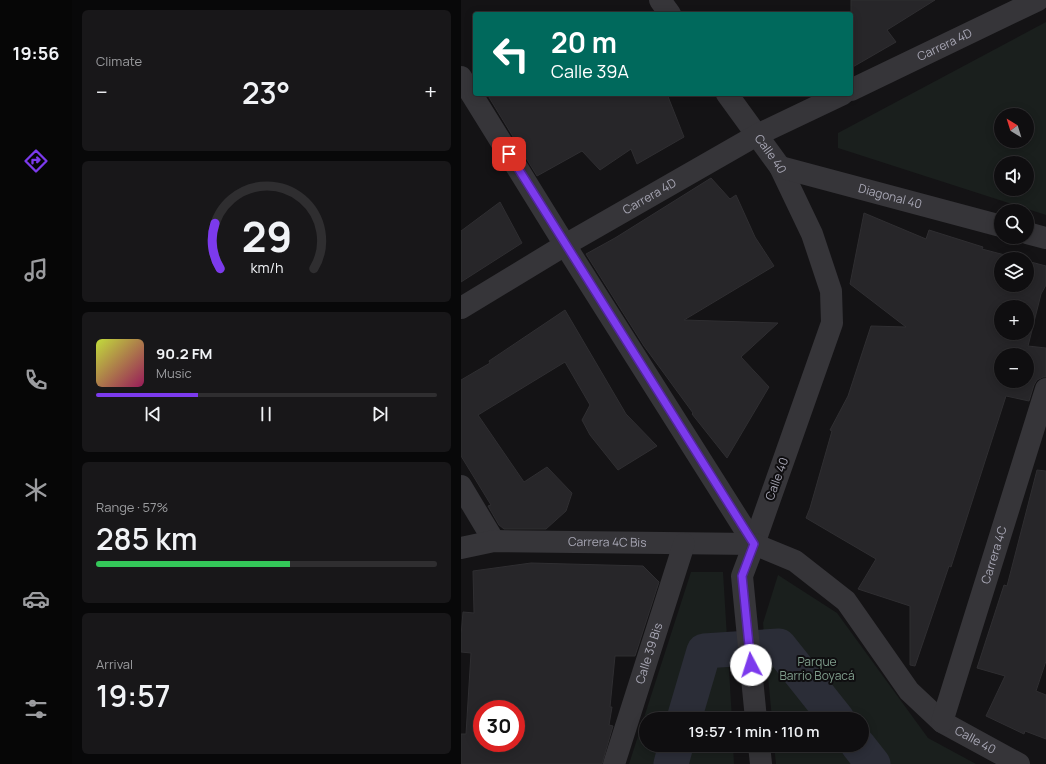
<!DOCTYPE html>
<html lang="en">
<head>
<meta charset="utf-8">
<style>
  :root { --surface:#0f0e10; --page:#181719; --text:#f1f3f6; --muted:#9b9c9f; --line:#2f2e30; --accent:#7c3aed }
  body { margin:0; font-family:Manrope,sans-serif; background:var(--page); color:var(--text); height:100vh; display:flex; flex-direction:column; font-size:15px; white-space:nowrap }
  * { box-sizing:border-box; margin:0 }
  p { font-size:13px; color:var(--muted) }
  .icon { flex:none; width:22px; height:22px; fill:none; stroke:currentColor; stroke-width:2; stroke-linecap:round; stroke-linejoin:round }
  .map { position:relative; flex:1; overflow:hidden }
  .side { display:flex; flex-direction:column; gap:10px; padding:10px; background:#080809; width:389px }
  .side>* { flex:none }
  .top-card { position:absolute; left:12px; top:12px; width:380px; height:84px; border-radius:4px; box-shadow:0 2px 10px #0003,0 0 0 1px var(--line); background:#00695c; color:#fff; overflow:hidden }
  .needle { width:26px; rotate:322deg }
  .fabs { position:absolute; left:533px; top:108px; display:grid; gap:8px }
  .fabs a { display:grid; place-items:center; width:40px; height:40px; border-radius:50%; background:var(--surface); box-shadow:0 2px 10px #0003,0 0 0 1px var(--line); font-size:20px }
  .speed { position:absolute; left:12px; top:700px; display:flex; gap:8px; font-size:20px; font-weight:700; text-align:center }
  .speed>* { display:grid; place-content:center; width:52px; height:52px; border-radius:50%; background:var(--surface); box-shadow:0 2px 10px #0003,0 0 0 1px var(--line); line-height:1 }
  .speed .limit { border:6px solid #d22; background:#fff; color:#111 }
  .pin { position:absolute; display:grid; place-items:center; width:34px; height:34px; color:#fff; margin:-17px; border-radius:8px; box-shadow:0 2px 6px #0006 }
  .me { position:absolute; width:44px; margin:-22px; rotate:355deg; stroke-linejoin:round; filter:drop-shadow(0 0 3px #0008) }
  .turn { display:flex; align-items:center; gap:14px; height:84px; padding:0 12px; font-size:18px }
  .turn .icon { width:52px; height:52px; stroke-width:2.5 }
  .turn b { display:block; font-size:28px; line-height:34px }
  .big { font-size:30px; font-weight:600; line-height:1.1 }
  .side .tile { flex:1; display:flex; flex-direction:column; justify-content:center; gap:6px; min-width:0; padding:0 14px; border-radius:6px; background:var(--page) }
  .side .dial { align-items:center; gap:0 }
  .dial svg { height:104px; overflow:visible; fill:none; stroke:var(--line); stroke-width:7; stroke-linecap:round; text-anchor:middle }
  .dial text { fill:var(--text); stroke:none }
  .song { display:flex; align-items:center; gap:12px }
  .cover { width:48px; height:48px; border-radius:6px; background:linear-gradient(135deg,hsl(70 70% 55%),hsl(330 70% 35%)) }
  .played { height:4px; border-radius:2px; background:linear-gradient(90deg,var(--accent) 30%,var(--line) 30%) }
  .keys { display:flex; justify-content:space-around; direction:ltr }
  .heat { display:flex; justify-content:space-between; align-items:center; font-size:22px; direction:ltr }
  .charge { height:6px; border-radius:3px; background:linear-gradient(90deg,#34c759 57%,var(--line) 0) }
  .trip { position:absolute; left:178px; top:712px; width:230px; height:40px; border-radius:20px; background:var(--surface); box-shadow:0 2px 10px #0003,0 0 0 1px var(--line); font-weight:600; line-height:40px; text-align:center }
  main { display:flex; flex:1; min-height:0 }
  .tabs { display:flex; flex-direction:column; width:72px; justify-content:space-around; align-items:center; background:#060606; color:var(--muted) }
  .tabs .icon { width:28px; height:28px }
  .tabs .on { color:var(--accent) }
  .tabs b { font-size:18px; color:var(--text) }
  .map>svg:first-child { display:block }
  .green { fill:#1a1f1d; fill-rule:evenodd }
  .lines { fill:none; stroke-linecap:round; stroke-linejoin:round }
  .canal { stroke:#2b2d37; stroke-width:35 }
  .building { fill:#272629; stroke:#2f2e31; fill-rule:evenodd }
  .minor { stroke:#363539; stroke-width:22 }
  .route-casing { stroke:#51269a; stroke-width:10 }
  .route { stroke:#7c3aed; stroke-width:7 }
  .labels { text-anchor:middle; stroke-width:4; stroke-linejoin:round; paint-order:stroke }
  .street-label { font-size:12px; fill:#a7a6b4; stroke:#0f0e10 }
  .park-label { font-size:12px; fill:#7f9d8c; stroke:#0f0e10 }
</style>
</head>
<body>
<main>
<nav class="tabs">
<b>19:56</b>
<svg class="icon on" aria-label="directions" viewBox="0 0 24 24"><path d="M12 3l9 9-9 9-9-9zM9 14v-3h6M13 9l2 2-2 2"/></svg>
<svg class="icon" aria-label="music" viewBox="0 0 24 24"><path d="M9 18V5l10-2v13"/><circle cx="6" cy="18" r="3"/><circle cx="16" cy="16" r="3"/></svg>
<svg class="icon" aria-label="phone" viewBox="0 0 24 24"><path d="M5 4h4l2 5-3 2q2 4 5 5l2-3 5 2v4C11 20 4 13 5 4z"/></svg>
<svg class="icon" aria-label="climate" viewBox="0 0 24 24"><path d="M12 3v18M4 7l16 10M4 17L20 7"/></svg>
<svg class="icon" aria-label="car" viewBox="0 0 24 24"><path d="M5 17H2v-5l4-1 3-4h7l3 4 3 1v5h-3M9 17h6M6 11h13"/><circle cx="7" cy="17" r="2"/><circle cx="17" cy="17" r="2"/></svg>
<svg class="icon" aria-label="filters" viewBox="0 0 24 24"><path d="M4 7h16M4 17h16"/><circle cx="9" cy="7" r="2"/><circle cx="15" cy="17" r="2"/></svg>
</nav>
<section class="side">
<div class="tile"><p>Climate</p>
<div class="heat"><a>−</a><b class="big">23°</b><a>+</a></div>
</div>
<div class="tile dial"><svg viewBox="0 0 100 80">
<path d="M14 69A42 42 0 1 1 86 69"/>
<path d="M14 69A42 42 0 0 1 10 34" stroke="#7c3aed"/>
<text x="50" y="56" font-size="32" font-weight="700">29</text>
<text x="50" y="72" font-size="11">km/h</text>
</svg></div>
<div class="tile">
<div class="song"><i class="cover"></i><div><b>90.2 FM</b><p>Music</p></div></div>
<div class="played"></div>
<div class="keys"><svg class="icon" aria-label="previous" viewBox="0 0 24 24"><path d="M18 5L8 12l10 7zM5 5v14"/></svg><svg class="icon" aria-label="pause" viewBox="0 0 24 24"><path d="M8 5v14M16 5v14"/></svg><svg class="icon" aria-label="next" viewBox="0 0 24 24"><path d="M6 5l10 7-10 7zM19 5v14"/></svg></div>
</div>
<div class="tile"><p>Range · 57%</p><b class="big">285 km</b><div class="charge"></div></div>
<div class="tile"><p>Arrival</p><b class="big">19:57</b></div>
</section>
<div class="map">
<svg width="585" height="764" viewBox="0 0 585 764">
  <rect width="100%" height="100%" fill="#141315"/>
  <g class="green">
    <path d="M 585,22 L 585,215 L 377,148 L 377,133 ZM 540,115 L 566,115 L 566,141 L 540,141 ZM 540,163 L 566,163 L 566,189 L 540,189 Z"/>
    <path d="M 230,572 L 262,572 L 271,719 L 185,719 L 185,745 L 272,745 L 273,764 L 168,764 Z"/>
    <path d="M 317,575 L 376,613 L 467,738 L 515,764 L 315,764 L 313,745 L 401,745 L 401,719 L 311,719 L 302,623 Z"/>
  </g>
  <g class="lines">
    <g class="canal">
      <path d="M 223,719 L 243,651 L 318,646 L 376,719"/>
      <path d="M 397,745 L 412,764"/>
      <path d="M 210,764 L 215,745"/>
    </g>
  </g>
  <g class="building">
    <path d="M 390,0 L 474,0 L 426,30 L 435,42 L 390,68 Z"/>
    <path d="M 26,94 L 206,94 L 223,137 L 176,164 L 170,149 L 139,170 L 121,151 L 76,176 Z"/>
    <path d="M 250,178 L 269,199 L 275,195 L 294,237 L 313,266 L 223,320 L 317,323 L 280,357 L 308,387 L 266,458 L 231,414 L 232,413 L 183,346 L 125,254 L 154,238 Z"/>
    <path d="M 39,202 L 61,243 L 0,282 L 0,231 Z"/>
    <path d="M 403,213 L 465,239 L 468,230 L 522,247 L 521,249 L 559,259 L 540,259 L 540,285 L 566,285 L 566,261 L 585,266 L 585,285 L 580,294 L 567,346 L 585,348 L 585,377 L 582,377 L 576,380 L 573,385 L 568,401 L 545,396 L 490,567 L 488,566 L 454,666 L 449,665 L 449,606 L 397,589 L 415,559 L 345,518 L 349,508 L 371,431 L 369,430 L 387,396 L 410,326 L 445,327 L 389,284 ZM 540,307 L 566,307 L 566,333 L 540,333 ZM 540,355 L 566,355 L 566,381 L 540,381 Z"/>
    <path d="M 104,310 L 165,414 L 196,446 L 157,470 L 129,435 L 121,420 L 129,405 L 104,362 L 17,415 L 63,482 L 86,467 L 111,493 L 105,511 L 85,529 L 43,529 L 38,525 L 27,506 L 30,505 L 0,456 L 0,380 L 29,363 L 28,361 Z"/>
    <path d="M 576,470 L 585,471 L 585,661 L 575,691 L 585,695 L 585,739 L 564,731 L 563,734 L 525,716 L 544,676 L 516,668 L 543,585 L 546,586 Z"/>
    <path d="M 70,563 L 182,566 L 198,582 L 174,656 L 154,656 L 149,707 L 151,707 L 148,725 L 152,726 L 141,764 L 0,764 L 0,734 L 5,734 L 10,653 L 0,652 L 0,635 L 2,612 L 13,613 L 12,571 ZM 21,709 L 55,709 L 55,743 L 21,743 Z"/>
  </g>
  <g class="lines">
    <g class="minor">
      <path d="M 199,0 L 209,14"/>
      <path d="M 0,77 L 104,245 L 293,544 L 281,576 L 295,719"/>
      <path id="s1" d="M 390,90 L 577,0"/>
      <path id="s2" d="M 266,94 L 319,167 L 351,234 L 370,291 L 371,323 L 293,544"/>
      <path id="s3" d="M 319,167 L 540,226"/>
      <path d="M 566,233 L 585,238"/>
      <path id="s4" d="M 0,308 L 104,245 L 296,135 L 382,94"/>
      <path d="M 0,486 L 33,541"/>
      <path id="s5" d="M 0,548 L 33,541 L 293,544 L 334,561 L 385,601 L 448,691 L 481,722 L 558,764"/>
      <path id="s6" d="M 481,722 L 585,389"/>
      <path d="M 298,745 L 300,764"/>
      <path id="s7" d="M 153,764 L 223,544"/>
    </g>
  </g>
  <g class="lines">
    <g class="route-casing">
      <path id="route" d="M 48,154 L 293,544 L 281,576 L 290,665"/>
    </g>
    <use href="#route" class="route"/>
  </g>
  <g class="labels">
    <g class="street-label">
      <text dy="4" stroke="none"><textPath href="#s1" startOffset="104">Carrera 4D</textPath></text>
      <text dy="4" stroke="none"><textPath href="#s2" startOffset="74">Calle 40</textPath></text>
      <text dy="4" stroke="none"><textPath href="#s4" startOffset="219">Carrera 4D</textPath></text>
      <text dy="4" stroke="none"><textPath href="#s3" startOffset="114">Diagonal 40</textPath></text>
      <text transform="translate(316 479) rotate(-70)" y="4">Calle 40</text>
      <text dy="4" stroke="none"><textPath href="#s5" startOffset="147">Carrera 4C Bis</textPath></text>
      <text dy="4" stroke="none"><textPath href="#s6" startOffset="175">Carrera 4C</textPath></text>
      <text dy="4" stroke="none"><textPath href="#s7" startOffset="116">Calle 39 Bis</textPath></text>
      <text dy="4" stroke="none"><textPath href="#s5" startOffset="596">Calle 40</textPath></text>
    </g>
    <g class="park-label">
      <text x="356" y="666">Parque<tspan x="356" dy="14">Barrio Boyacá</tspan></text>
    </g>
  </g>
</svg>
<div class="fabs">
<a><svg class="needle" viewBox="-14 -14 28 28"><path d="M0-13l5 13h-10z" fill="#e53935"/><path d="M0 13l5-13h-10z" fill="#9b9c9f"/></svg></a>
<a><svg class="icon" aria-label="sound" viewBox="0 0 24 24"><path d="M4 9h4l5-4v14l-5-4H4zM17 9q2 3 0 6"/></svg></a>
<a><svg class="icon" aria-label="search" viewBox="0 0 24 24"><circle cx="10" cy="10" r="6"/><path d="M15 15l6 6"/></svg></a>
<a><svg class="icon" aria-label="layers" viewBox="0 0 24 24"><path d="M12 4l9 5-9 5-9-5zM3 14l9 5 9-5"/></svg></a>
<a>+</a>
<a>−</a>
</div>
<div class="speed"><div class="limit">30</div></div>
<div class="pin" style="left:48px;top:154px;background:#d93025"><svg class="icon" aria-label="arrive" viewBox="0 0 24 24"><path d="M6 21V4h12l-3 4 3 4H6"/></svg></div>
<svg class="me" style="left:290px;top:665px" viewBox="-20 -20 40 40"><circle r="19" fill="#fff"/><path d="M0-13L10 11 0 6-10 11z" fill="#7c3aed"/></svg>
<div class="trip">19:57 · 1 min · 110 m</div>
<div class="top-card">
<div class="turn"><svg class="icon" aria-label="left" viewBox="0 0 24 24"><path d="M17 20v-9H6M10 6l-5 5 5 5"/></svg><div><b>20 m</b>Calle 39A</div></div>
</div>
</div>
</main>
</body>
</html>
